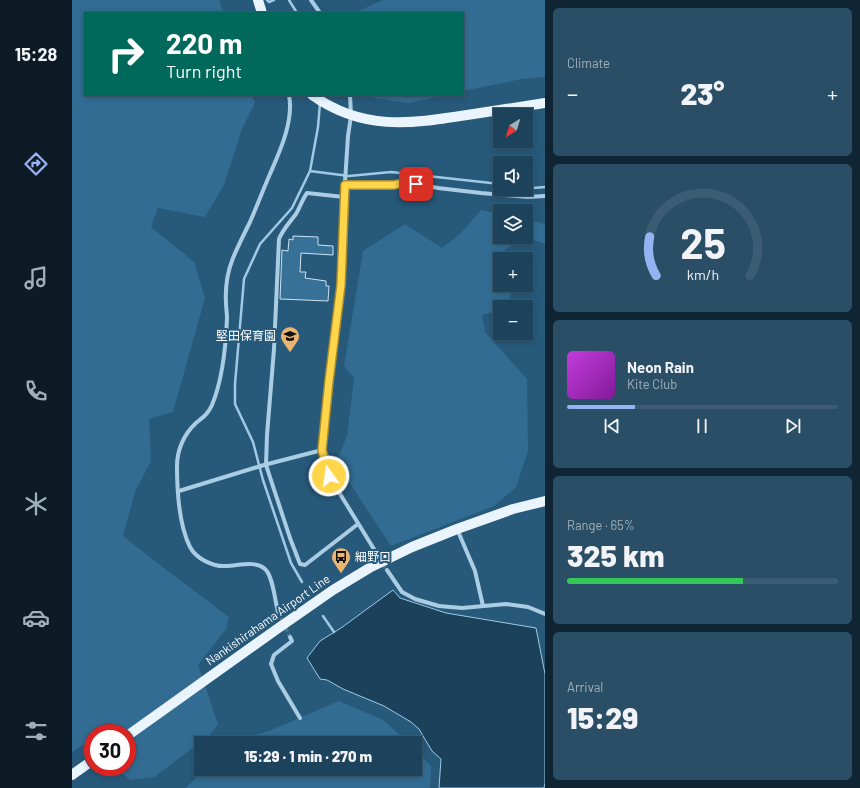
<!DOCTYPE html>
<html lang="en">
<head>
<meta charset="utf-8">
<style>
  :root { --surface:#1d435c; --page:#2a4e65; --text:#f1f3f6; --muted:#a0b0bb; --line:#3b5c72; --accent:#95b2f1 }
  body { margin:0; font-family:Barlow,"Noto Sans JP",sans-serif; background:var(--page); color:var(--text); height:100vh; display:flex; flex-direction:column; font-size:15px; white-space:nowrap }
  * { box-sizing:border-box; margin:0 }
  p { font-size:13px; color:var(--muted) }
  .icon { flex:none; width:22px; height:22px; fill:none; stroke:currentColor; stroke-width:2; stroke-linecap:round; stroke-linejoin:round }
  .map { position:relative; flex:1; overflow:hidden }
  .drawer { display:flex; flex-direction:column; gap:8px; padding:8px; background:#102533; width:315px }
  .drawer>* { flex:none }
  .guide { position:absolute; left:12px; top:12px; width:380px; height:84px; border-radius:0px; box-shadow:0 2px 6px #0003,0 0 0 1px var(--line); background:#00695c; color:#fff; overflow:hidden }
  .needle { width:26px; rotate:218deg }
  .tools { position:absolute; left:421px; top:108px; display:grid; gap:8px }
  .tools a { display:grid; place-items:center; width:40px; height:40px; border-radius:0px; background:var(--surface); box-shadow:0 2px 6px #0003,0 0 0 1px var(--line); font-size:20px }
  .speed { position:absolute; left:12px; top:724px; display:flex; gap:8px; font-size:20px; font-weight:700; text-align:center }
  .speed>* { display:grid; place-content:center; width:52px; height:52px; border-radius:50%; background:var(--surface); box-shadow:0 2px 6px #0003,0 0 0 1px var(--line); line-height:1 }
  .speed .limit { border:6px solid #d22; background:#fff; color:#111 }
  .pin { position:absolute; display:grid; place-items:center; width:34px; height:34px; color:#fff; margin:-17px; border-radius:8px; box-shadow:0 2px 6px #0006 }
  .me { position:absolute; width:44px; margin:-22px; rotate:346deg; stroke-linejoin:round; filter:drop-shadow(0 0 3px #0008) }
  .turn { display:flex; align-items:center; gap:14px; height:84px; padding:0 16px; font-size:18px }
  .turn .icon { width:52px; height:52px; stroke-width:2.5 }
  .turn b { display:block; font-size:28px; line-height:34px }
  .big { font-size:30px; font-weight:800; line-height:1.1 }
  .drawer .card { flex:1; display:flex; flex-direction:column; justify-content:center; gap:6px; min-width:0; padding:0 14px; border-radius:6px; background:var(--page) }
  .drawer .dial { align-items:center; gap:0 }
  .dial svg { height:104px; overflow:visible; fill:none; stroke:var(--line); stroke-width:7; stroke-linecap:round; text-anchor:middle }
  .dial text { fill:var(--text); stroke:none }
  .song { display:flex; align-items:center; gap:12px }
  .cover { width:48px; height:48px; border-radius:6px; background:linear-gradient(135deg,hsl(290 70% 55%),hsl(290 70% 35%)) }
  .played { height:4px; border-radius:2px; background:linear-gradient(90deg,var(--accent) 25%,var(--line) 25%) }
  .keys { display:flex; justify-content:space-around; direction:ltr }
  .heat { display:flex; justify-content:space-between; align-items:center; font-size:22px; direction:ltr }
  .charge { height:6px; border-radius:3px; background:linear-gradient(90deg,#34c759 65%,var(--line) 0) }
  .trip { position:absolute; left:122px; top:736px; width:228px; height:40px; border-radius:0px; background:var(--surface); box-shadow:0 2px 6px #0003,0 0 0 1px var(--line); font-weight:800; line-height:40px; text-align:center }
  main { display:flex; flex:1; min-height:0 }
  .dock { display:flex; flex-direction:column; width:72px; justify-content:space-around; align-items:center; background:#0c1b25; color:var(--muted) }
  .dock .icon { width:28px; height:28px }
  .dock .on { color:var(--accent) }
  .dock b { font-size:18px; color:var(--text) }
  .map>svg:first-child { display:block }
  .green { fill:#326c92 }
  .water { fill:#1b415b; stroke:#a0cae4 }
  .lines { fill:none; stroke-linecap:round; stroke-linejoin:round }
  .stream { stroke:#a0cae4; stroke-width:2.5 }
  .building { fill:#387197; stroke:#cde4f3 }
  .minor-tunnel { stroke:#47728e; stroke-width:4; stroke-dasharray:4 2; stroke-linecap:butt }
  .minor { stroke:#abcde3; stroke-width:4 }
  .primary { stroke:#eaf4fc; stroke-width:10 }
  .route-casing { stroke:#a68a30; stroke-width:10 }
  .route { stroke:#ffd54a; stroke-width:7 }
  .labels { text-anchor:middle; stroke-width:4; stroke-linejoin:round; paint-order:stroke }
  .poi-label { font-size:12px; fill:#fff; stroke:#27597a; text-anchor:end }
  .street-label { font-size:12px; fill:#fff; stroke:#27597a }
</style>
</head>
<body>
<main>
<nav class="dock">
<b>15:28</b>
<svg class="icon on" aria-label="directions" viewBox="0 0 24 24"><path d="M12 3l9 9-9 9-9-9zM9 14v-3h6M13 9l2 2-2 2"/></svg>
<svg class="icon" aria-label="music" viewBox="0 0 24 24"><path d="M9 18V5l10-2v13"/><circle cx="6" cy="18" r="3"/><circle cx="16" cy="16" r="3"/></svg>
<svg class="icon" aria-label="phone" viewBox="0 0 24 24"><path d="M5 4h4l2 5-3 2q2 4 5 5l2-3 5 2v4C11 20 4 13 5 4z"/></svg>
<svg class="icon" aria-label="climate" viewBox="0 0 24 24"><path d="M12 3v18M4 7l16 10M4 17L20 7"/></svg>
<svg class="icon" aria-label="car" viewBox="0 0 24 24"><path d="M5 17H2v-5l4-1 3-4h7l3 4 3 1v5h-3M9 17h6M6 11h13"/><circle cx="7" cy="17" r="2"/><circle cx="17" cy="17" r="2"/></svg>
<svg class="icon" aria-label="filters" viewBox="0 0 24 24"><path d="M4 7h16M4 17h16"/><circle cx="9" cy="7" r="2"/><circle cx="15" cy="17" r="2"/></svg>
</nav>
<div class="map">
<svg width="473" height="788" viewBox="0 0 473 788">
  <rect width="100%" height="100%" fill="#27597a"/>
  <g class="green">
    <path d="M 0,0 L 147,0 L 152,13 L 13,13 L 13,95 L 180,95 L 183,103 L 170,129 L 152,185 L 133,217 L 86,208 L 79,227 L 122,262 L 133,298 L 101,412 L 77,419 L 79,461 L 63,492 L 51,536 L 88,565 L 157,617 L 154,629 L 126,665 L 146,724 L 137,736 L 82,777 L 59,780 L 40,767 L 55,767 L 55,733 L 21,733 L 21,753 L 10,745 L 0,753 Z"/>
    <path d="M 311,0 L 473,0 L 473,77 L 450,79 L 391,91 L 391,13 L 282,13 Z"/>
    <path d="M 300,95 L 374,95 L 337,103 L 302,98 Z"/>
    <path d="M 409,210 L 428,214 L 428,237 L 452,237 L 428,253 L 432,259 L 428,259 L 428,285 L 442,285 L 435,307 L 428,307 L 428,310 L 410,315 L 413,332 L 455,379 L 456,451 L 444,487 L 422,506 L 319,546 L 264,462 L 275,436 L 282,378 L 272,366 L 291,251 L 333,224 L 370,248 L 388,234 Z"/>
    <path d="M 454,219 L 473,224 L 473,244 L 453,237 L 454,237 Z"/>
    <path d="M 267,701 L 311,720 L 337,743 L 160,743 L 163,740 L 197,731 Z"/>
    <path d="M 343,749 L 359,766 L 358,788 L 113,788 L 135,769 L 343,769 Z"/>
  </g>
  <path class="water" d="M 321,590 L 328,598 L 374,613 L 464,628 L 473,674 L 473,783 L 472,788 L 367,788 L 369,759 L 360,751 L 347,729 L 339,722 L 312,706 L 271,689 L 255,680 L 248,679 L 235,658 L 248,641 L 269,628 Z"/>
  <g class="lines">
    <g class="stream">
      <path d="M 195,0 L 197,2 L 202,0"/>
      <path d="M 217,0 L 225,13"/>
      <path d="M 238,171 L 246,127 L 248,103"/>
      <path d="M 454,188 L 461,188 L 473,187"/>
      <path d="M 230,582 L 219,563 L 191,480 L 181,442 L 163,404 L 163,384 L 172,279 L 188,244 L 220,208 L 238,171 L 277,176 L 319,172 L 428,184"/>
      <path d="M 251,616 L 262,632"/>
    </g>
  </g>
  <path class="building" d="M 221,236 L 246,237 L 246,245 L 261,246 L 261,255 L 229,253 L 228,272 L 234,272 L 233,278 L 254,281 L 254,286 L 257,286 L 256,301 L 208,299 L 210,250 L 216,251 L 217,239 L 221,240 Z"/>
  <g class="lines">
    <g class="minor-tunnel">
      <path d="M 305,554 L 315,570"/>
      <path d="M 206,612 L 218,637"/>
    </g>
    <g class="minor">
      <path d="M 239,0 L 248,13"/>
      <path d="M 278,95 L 279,116 L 276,136 L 272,197 L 269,285 L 257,381 L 250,450 L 257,476 L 305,554"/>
      <path d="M 273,185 L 322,185 L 334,182 L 366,188 L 409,193 L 455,197 L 473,196"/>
      <path d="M 272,197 L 235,193 C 230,200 228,207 224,214 C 218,222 211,229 207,239 L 202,349 L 195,435 L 194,465 L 218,538 L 228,564 L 233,565 L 286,524"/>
      <path d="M 107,491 L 192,465 L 250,450"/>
      <path d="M 385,529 L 403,571 L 411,606"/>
      <path d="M 315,570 L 330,592 L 343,599 L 367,606 L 390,608 L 434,604 L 456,607 L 473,614"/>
      <path d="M 206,612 C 203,601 201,576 193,569 C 183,560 166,566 154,566 C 142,567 124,559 118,547 C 107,525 105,491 105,466 C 105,450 112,434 124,423 C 131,417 136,414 140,405 C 150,381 154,344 155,318 C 155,313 154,308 154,303 C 153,287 155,273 161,258 C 166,246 172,234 178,222 C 185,206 191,190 198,174 C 208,151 222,121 217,95"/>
      <path d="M 218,637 L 220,641 L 202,655 L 199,664 L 206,681 L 228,718"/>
    </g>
    <g class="primary">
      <path d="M 186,0 L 190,13"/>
      <path d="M 240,95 C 291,131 337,124 395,115 C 421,111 447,107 473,103"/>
      <path d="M 55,736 L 205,629 L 261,590 L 299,567 L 340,547 L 385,529 L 441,509 L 473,501"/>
      <path d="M 0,775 L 21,760"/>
    </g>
  </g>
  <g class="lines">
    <g class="route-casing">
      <path id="route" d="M 257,476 L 250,450 L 257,381 L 269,285 L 273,185 L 322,185 L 334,182 L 344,184"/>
    </g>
    <use href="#route" class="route"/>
  </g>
  <defs>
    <g id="school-pin" transform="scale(1)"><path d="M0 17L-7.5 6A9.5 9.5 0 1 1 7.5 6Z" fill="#ebb571" stroke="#27597a"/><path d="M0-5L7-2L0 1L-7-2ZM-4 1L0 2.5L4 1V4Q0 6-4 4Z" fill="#111"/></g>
    <g id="bus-pin" transform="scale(1)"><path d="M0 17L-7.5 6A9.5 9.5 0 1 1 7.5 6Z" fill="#ebb571" stroke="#27597a"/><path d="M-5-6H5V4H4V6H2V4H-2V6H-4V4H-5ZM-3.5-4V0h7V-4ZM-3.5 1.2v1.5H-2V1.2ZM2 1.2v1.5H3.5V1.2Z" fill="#111"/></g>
  </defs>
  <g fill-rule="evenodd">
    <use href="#school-pin" x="218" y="336"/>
    <use href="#bus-pin" x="269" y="557"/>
  </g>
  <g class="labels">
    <g class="poi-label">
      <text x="204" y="340">堅田保育園</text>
      <text x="283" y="561" text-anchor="start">細野口</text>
    </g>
    <g class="street-label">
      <text transform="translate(196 620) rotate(-35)" y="4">Nankishirahama Airport Line</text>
    </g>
  </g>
</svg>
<div class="tools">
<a><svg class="needle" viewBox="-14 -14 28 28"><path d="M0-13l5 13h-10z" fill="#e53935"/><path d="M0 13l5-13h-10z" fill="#a0b0bb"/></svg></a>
<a><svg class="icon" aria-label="sound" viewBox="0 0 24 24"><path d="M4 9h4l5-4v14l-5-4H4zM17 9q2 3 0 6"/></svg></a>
<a><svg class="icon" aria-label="layers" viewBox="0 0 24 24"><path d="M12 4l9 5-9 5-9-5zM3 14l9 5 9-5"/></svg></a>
<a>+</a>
<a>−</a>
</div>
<div class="speed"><div class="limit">30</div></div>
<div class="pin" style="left:344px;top:184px;background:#d93025"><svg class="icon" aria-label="arrive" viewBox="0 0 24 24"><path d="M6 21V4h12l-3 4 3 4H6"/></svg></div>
<svg class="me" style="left:257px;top:476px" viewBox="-20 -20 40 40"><circle r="17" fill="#ffd54a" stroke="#fff" stroke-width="3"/><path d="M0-11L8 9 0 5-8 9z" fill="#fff"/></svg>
<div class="trip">15:29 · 1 min · 270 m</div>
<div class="guide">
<div class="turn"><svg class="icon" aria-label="right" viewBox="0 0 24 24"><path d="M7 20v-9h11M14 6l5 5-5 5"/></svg><div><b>220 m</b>Turn right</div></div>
</div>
</div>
<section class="drawer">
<div class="card"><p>Climate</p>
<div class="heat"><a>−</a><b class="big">23°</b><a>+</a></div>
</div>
<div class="card dial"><svg viewBox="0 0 100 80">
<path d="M14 69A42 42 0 1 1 86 69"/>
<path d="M14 69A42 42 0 0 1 9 39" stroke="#95b2f1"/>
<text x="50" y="56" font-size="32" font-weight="700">25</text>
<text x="50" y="72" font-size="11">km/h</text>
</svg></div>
<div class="card">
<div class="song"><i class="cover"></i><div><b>Neon Rain</b><p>Kite Club</p></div></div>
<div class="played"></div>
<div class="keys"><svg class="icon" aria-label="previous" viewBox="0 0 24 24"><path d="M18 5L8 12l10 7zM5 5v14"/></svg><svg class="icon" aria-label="pause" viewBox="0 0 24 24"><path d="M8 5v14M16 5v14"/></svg><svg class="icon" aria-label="next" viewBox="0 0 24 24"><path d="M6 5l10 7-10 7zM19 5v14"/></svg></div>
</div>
<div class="card"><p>Range · 65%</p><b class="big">325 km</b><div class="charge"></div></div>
<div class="card"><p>Arrival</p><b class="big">15:29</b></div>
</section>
</main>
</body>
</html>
